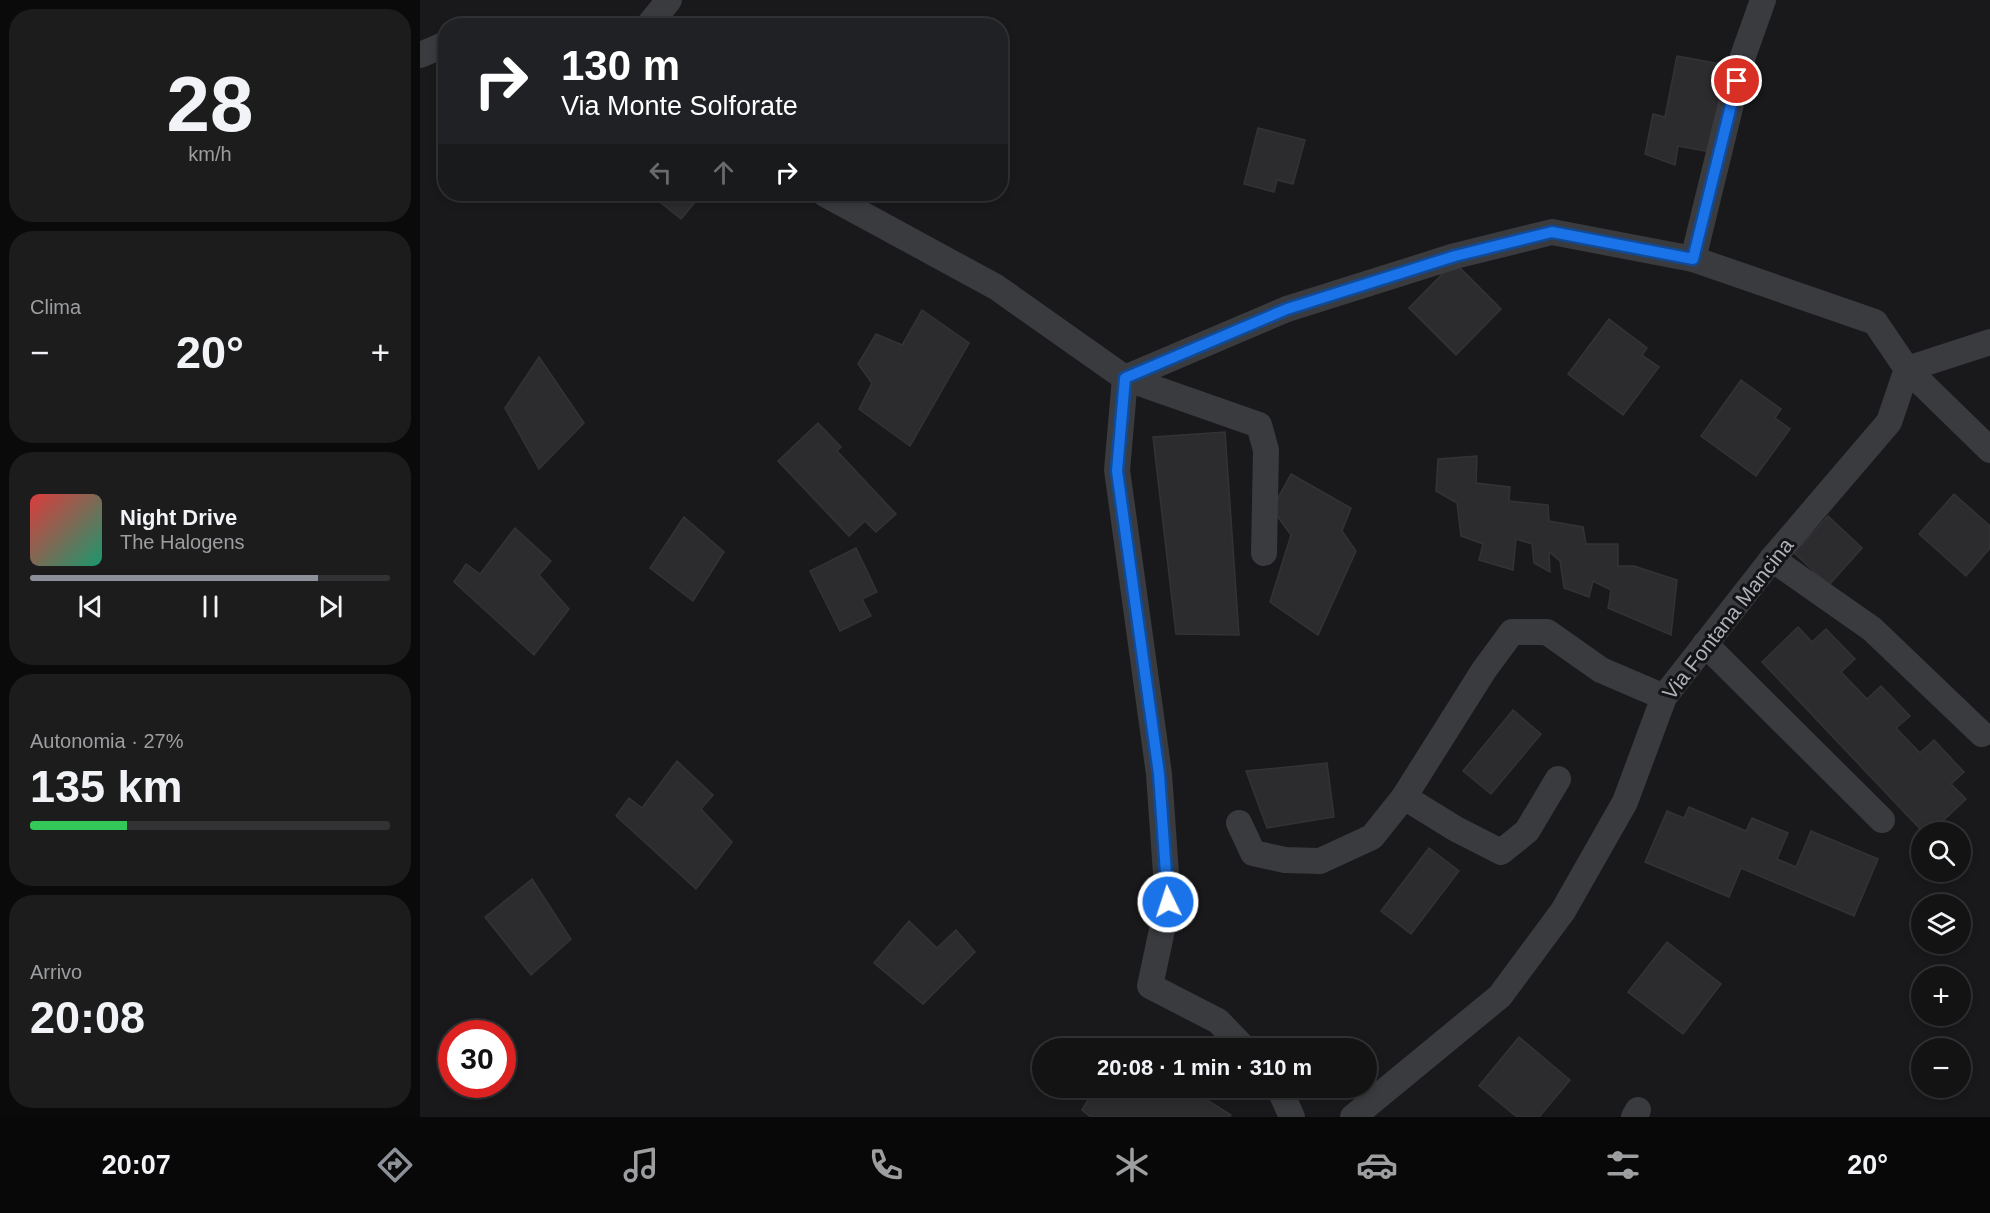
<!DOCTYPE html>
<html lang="it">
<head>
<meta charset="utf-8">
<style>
  :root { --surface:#131314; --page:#1c1c1d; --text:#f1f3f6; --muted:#9d9ea0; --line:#323234; --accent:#8c9099 }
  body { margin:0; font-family:Helvetica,sans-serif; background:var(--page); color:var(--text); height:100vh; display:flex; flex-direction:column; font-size:22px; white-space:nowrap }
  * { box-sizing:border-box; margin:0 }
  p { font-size:20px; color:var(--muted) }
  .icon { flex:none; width:33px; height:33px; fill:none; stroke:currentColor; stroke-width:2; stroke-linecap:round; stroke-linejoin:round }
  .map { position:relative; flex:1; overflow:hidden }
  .sheet { display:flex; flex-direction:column; gap:9px; padding:9px; background:#0a0a0b; width:420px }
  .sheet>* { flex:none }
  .top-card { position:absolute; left:18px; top:18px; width:570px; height:183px; border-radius:24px; box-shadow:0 3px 9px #0003,0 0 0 2px var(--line); background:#202124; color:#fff; overflow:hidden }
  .controls { position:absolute; left:1491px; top:822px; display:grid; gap:12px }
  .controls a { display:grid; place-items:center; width:60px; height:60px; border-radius:50%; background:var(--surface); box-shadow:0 3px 9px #0003,0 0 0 2px var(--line); font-size:30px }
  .speed { position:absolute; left:18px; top:1020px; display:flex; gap:12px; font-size:30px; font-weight:700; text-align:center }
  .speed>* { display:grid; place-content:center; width:78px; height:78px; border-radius:50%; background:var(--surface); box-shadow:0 3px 9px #0003,0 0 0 2px var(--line); line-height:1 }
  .speed .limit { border:9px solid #d22; background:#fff; color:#111 }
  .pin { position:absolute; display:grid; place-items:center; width:51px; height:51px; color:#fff; margin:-26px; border:3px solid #fff; border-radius:50%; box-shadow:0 2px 6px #0007 }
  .me { position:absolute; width:66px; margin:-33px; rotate:356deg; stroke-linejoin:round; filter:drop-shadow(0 0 4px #0008) }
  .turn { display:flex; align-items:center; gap:21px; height:126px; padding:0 24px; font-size:27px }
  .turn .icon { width:78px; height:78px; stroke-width:2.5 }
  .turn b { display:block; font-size:42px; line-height:51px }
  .lanes { display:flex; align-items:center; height:57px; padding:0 24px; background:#0003; justify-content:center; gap:30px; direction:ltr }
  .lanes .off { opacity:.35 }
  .big { font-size:45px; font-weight:700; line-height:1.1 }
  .sheet .widget { flex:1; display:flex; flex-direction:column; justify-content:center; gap:9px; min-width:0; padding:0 21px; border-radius:24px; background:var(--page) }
  .sheet .dial { align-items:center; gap:0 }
  .dial b { font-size:78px; line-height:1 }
  .song { display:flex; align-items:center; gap:18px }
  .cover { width:72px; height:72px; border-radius:9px; background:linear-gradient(135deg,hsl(0 70% 55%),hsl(160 70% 35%)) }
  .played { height:6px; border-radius:3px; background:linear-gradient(90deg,var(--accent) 80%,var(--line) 80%) }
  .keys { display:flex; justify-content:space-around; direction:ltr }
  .heat { display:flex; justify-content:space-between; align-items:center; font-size:33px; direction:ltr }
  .charge { height:9px; border-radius:4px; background:linear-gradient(90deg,#34c759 27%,var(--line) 0) }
  .trip { position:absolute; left:612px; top:1038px; width:345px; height:60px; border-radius:30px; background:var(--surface); box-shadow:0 3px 9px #0003,0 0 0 2px var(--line); font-weight:700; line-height:60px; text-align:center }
  .dock { display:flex; height:96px; justify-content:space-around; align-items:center; background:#080808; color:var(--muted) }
  .dock .icon { width:42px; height:42px }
  .dock .selected { color:var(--accent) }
  .dock b { font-size:27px; color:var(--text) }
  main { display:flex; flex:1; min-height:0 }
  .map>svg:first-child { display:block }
  .building { fill:#2c2c2e; stroke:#333336; stroke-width:1.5 }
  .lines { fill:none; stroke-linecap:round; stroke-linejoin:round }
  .street { stroke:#3a3b3f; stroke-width:26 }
  .route-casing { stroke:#114b97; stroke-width:15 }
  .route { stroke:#1a73e8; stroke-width:10 }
  .labels { text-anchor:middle; stroke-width:6; stroke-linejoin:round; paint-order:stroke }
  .street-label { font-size:21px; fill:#adb1b9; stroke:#141416 }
</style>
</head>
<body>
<main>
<section class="sheet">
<div class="widget dial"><b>28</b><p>km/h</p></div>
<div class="widget"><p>Clima</p>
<div class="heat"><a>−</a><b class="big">20°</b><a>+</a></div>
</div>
<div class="widget">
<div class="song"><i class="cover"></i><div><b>Night Drive</b><p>The Halogens</p></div></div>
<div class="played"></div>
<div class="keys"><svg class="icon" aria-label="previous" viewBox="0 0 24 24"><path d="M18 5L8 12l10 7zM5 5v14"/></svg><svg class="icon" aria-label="pause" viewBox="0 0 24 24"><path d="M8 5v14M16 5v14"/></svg><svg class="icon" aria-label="next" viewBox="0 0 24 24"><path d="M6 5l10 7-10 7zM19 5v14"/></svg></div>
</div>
<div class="widget"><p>Autonomia · 27%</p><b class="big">135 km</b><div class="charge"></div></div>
<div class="widget"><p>Arrivo</p><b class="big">20:08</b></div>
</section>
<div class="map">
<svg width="1570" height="1117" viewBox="0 0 1570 1117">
  <rect width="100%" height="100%" fill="#19191b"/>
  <g class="building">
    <path d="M 1257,56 L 1312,66 L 1296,153 L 1258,146 L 1255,165 L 1225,154 L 1233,114 L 1245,117 Z"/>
    <path d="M 838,128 L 885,140 L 873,184 L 857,180 L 854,192 L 824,184 Z"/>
    <path d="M 230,194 L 282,194 L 261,219 Z"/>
    <path d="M 1034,262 L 1081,309 L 1036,355 L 989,308 Z"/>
    <path d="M 502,310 L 549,343 L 490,446 L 439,409 L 452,383 L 438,364 L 456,334 L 482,345 Z"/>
    <path d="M 1189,319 L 1227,348 L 1222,355 L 1239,367 L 1203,415 L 1148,374 Z"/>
    <path d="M 119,357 L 164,423 L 119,469 L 85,408 Z"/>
    <path d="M 1321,380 L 1361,409 L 1355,418 L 1370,429 L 1336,476 L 1281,436 Z"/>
    <path d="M 398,423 L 421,447 L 417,451 L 476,514 L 456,532 L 445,521 L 429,536 L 358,461 Z"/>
    <path d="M 805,432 L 819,635 L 756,634 L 733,437 Z"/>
    <path d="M 1057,456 L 1056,483 L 1090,487 L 1089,501 L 1128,505 L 1129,521 L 1163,527 L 1166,544 L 1198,544 L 1198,566 L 1214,566 L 1257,580 L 1251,635 L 1188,608 L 1191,590 L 1173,581 L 1169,597 L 1144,588 L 1140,561 L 1129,552 L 1130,572 L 1114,563 L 1112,544 L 1096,539 L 1093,570 L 1059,560 L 1063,544 L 1041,536 L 1037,503 L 1016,491 L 1018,459 Z"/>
    <path d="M 871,474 L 931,508 L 922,531 L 936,551 L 898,635 L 850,602 L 871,535 L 852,509 Z"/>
    <path d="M 1534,494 L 1570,526 L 1570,548 L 1546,576 L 1499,534 Z"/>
    <path d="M 1408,516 L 1442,548 L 1409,585 L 1374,553 Z"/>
    <path d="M 264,517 L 304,552 L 273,601 L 230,568 Z"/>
    <path d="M 95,528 L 131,561 L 119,575 L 149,609 L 114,655 L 34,582 L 46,564 L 60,574 Z"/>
    <path d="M 436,548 L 457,592 L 442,599 L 451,616 L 420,631 L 390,571 Z"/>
    <path d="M 1378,627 L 1392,642 L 1406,629 L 1435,659 L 1421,672 L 1447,699 L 1461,686 L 1490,716 L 1476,728 L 1500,753 L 1514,740 L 1544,772 L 1531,784 L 1546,799 L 1511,832 L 1503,832 L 1342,662 Z"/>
    <path d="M 1093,710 L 1121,734 L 1071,794 L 1043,771 Z"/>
    <path d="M 257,761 L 293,795 L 281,809 L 312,842 L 276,889 L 196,816 L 209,798 L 222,808 Z"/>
    <path d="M 907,763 L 914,817 L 847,828 L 826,771 Z"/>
    <path d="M 1269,807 L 1326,831 L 1332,818 L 1368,833 L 1357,859 L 1376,867 L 1391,831 L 1458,859 L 1434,916 L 1321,868 L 1309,897 L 1225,862 L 1247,811 L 1264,818 Z"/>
    <path d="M 1009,848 L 1039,871 L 991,934 L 961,911 Z"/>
    <path d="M 112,879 L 151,939 L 111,975 L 65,917 Z"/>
    <path d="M 489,921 L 517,948 L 536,930 L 555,952 L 503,1004 L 454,963 Z"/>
    <path d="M 1247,942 L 1301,984 L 1263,1034 L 1208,992 Z"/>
    <path d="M 1099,1037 L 1150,1080 L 1119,1117 L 1097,1117 L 1059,1086 Z"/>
    <path d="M 675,1088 L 768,1088 L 811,1115 L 810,1117 L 671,1117 L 662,1110 Z"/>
  </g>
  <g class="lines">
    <g class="street">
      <path d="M 228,26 L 249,0"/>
      <path d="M 0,55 L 26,44"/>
      <path d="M 405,194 L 576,287 L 705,378 L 839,425 L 846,450 L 844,553"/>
      <path d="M 1273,259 L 1322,59 L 1343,0"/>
      <path d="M 1487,369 L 1570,342"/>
      <path d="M 705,378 L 867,309 L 1035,256 L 1132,232 L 1273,259 L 1455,322 L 1487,369 L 1570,450"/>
      <path d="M 705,378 L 697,470 L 739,774 L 748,902 L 730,986 L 798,1021 L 824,1048"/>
      <path d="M 1352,559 L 1452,629 L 1562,734"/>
      <path d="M 1285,644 L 1462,820"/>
      <path d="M 984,797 L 1036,829 L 1081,852 L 1107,831 L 1138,779"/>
      <path d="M 819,823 L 833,853 L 865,860 L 900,861 L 952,837 L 984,797 L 1064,670 L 1092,632 L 1127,632 L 1181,670 L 1244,697"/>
      <path d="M 859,1088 L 872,1117"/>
      <path d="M 933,1117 L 1080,996 L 1143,911 L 1205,802 L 1244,697 L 1352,559 L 1469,422 L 1487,369"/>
      <path d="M 1214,1117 L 1218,1110"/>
    </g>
  </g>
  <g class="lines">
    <g class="route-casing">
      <path id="route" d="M 748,902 L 739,774 L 697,471 L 705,378 L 867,309 L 1035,256 L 1132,232 L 1273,259 L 1317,81"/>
    </g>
    <use href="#route" class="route"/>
  </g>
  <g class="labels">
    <g class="street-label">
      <text transform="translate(1308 619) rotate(-52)" y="7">Via Fontana Mancina</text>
    </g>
  </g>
</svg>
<div class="controls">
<a><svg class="icon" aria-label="search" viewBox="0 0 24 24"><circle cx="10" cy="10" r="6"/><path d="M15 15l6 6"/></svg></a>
<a><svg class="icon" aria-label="layers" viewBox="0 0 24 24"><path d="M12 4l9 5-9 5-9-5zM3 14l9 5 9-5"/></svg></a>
<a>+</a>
<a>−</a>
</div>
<div class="speed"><div class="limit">30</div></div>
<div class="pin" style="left:1317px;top:81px;background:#d93025"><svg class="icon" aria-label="arrive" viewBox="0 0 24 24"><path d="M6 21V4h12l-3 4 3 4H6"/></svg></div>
<svg class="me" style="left:748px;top:902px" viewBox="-20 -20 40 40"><circle r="17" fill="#1a73e8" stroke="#fff" stroke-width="3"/><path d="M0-11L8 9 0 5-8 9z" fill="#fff"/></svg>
<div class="trip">20:08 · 1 min · 310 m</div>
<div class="top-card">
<div class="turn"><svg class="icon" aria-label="right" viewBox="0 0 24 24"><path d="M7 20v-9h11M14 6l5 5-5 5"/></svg><div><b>130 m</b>Via Monte Solforate</div></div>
<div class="lanes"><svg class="icon off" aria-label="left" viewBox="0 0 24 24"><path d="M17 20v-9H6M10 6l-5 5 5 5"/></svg><svg class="icon off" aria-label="ahead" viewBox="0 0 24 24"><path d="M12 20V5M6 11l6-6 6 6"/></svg><svg class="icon" aria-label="right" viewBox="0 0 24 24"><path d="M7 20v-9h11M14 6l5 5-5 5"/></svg></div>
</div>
</div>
</main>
<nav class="dock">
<b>20:07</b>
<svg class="icon selected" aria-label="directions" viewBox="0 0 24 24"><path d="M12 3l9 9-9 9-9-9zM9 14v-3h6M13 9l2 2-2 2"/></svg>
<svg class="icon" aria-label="music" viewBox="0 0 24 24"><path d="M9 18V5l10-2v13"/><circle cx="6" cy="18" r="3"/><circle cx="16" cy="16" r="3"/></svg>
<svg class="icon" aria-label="phone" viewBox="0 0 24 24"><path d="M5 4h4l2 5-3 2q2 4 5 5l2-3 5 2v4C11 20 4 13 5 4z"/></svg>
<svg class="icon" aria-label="climate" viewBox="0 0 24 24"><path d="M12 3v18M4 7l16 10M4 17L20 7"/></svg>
<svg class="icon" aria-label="car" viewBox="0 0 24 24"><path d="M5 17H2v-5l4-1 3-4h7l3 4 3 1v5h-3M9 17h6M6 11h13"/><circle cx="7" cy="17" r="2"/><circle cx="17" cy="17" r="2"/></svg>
<svg class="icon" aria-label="filters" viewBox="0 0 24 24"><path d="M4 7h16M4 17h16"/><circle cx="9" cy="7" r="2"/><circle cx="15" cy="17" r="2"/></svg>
<b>20°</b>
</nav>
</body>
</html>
